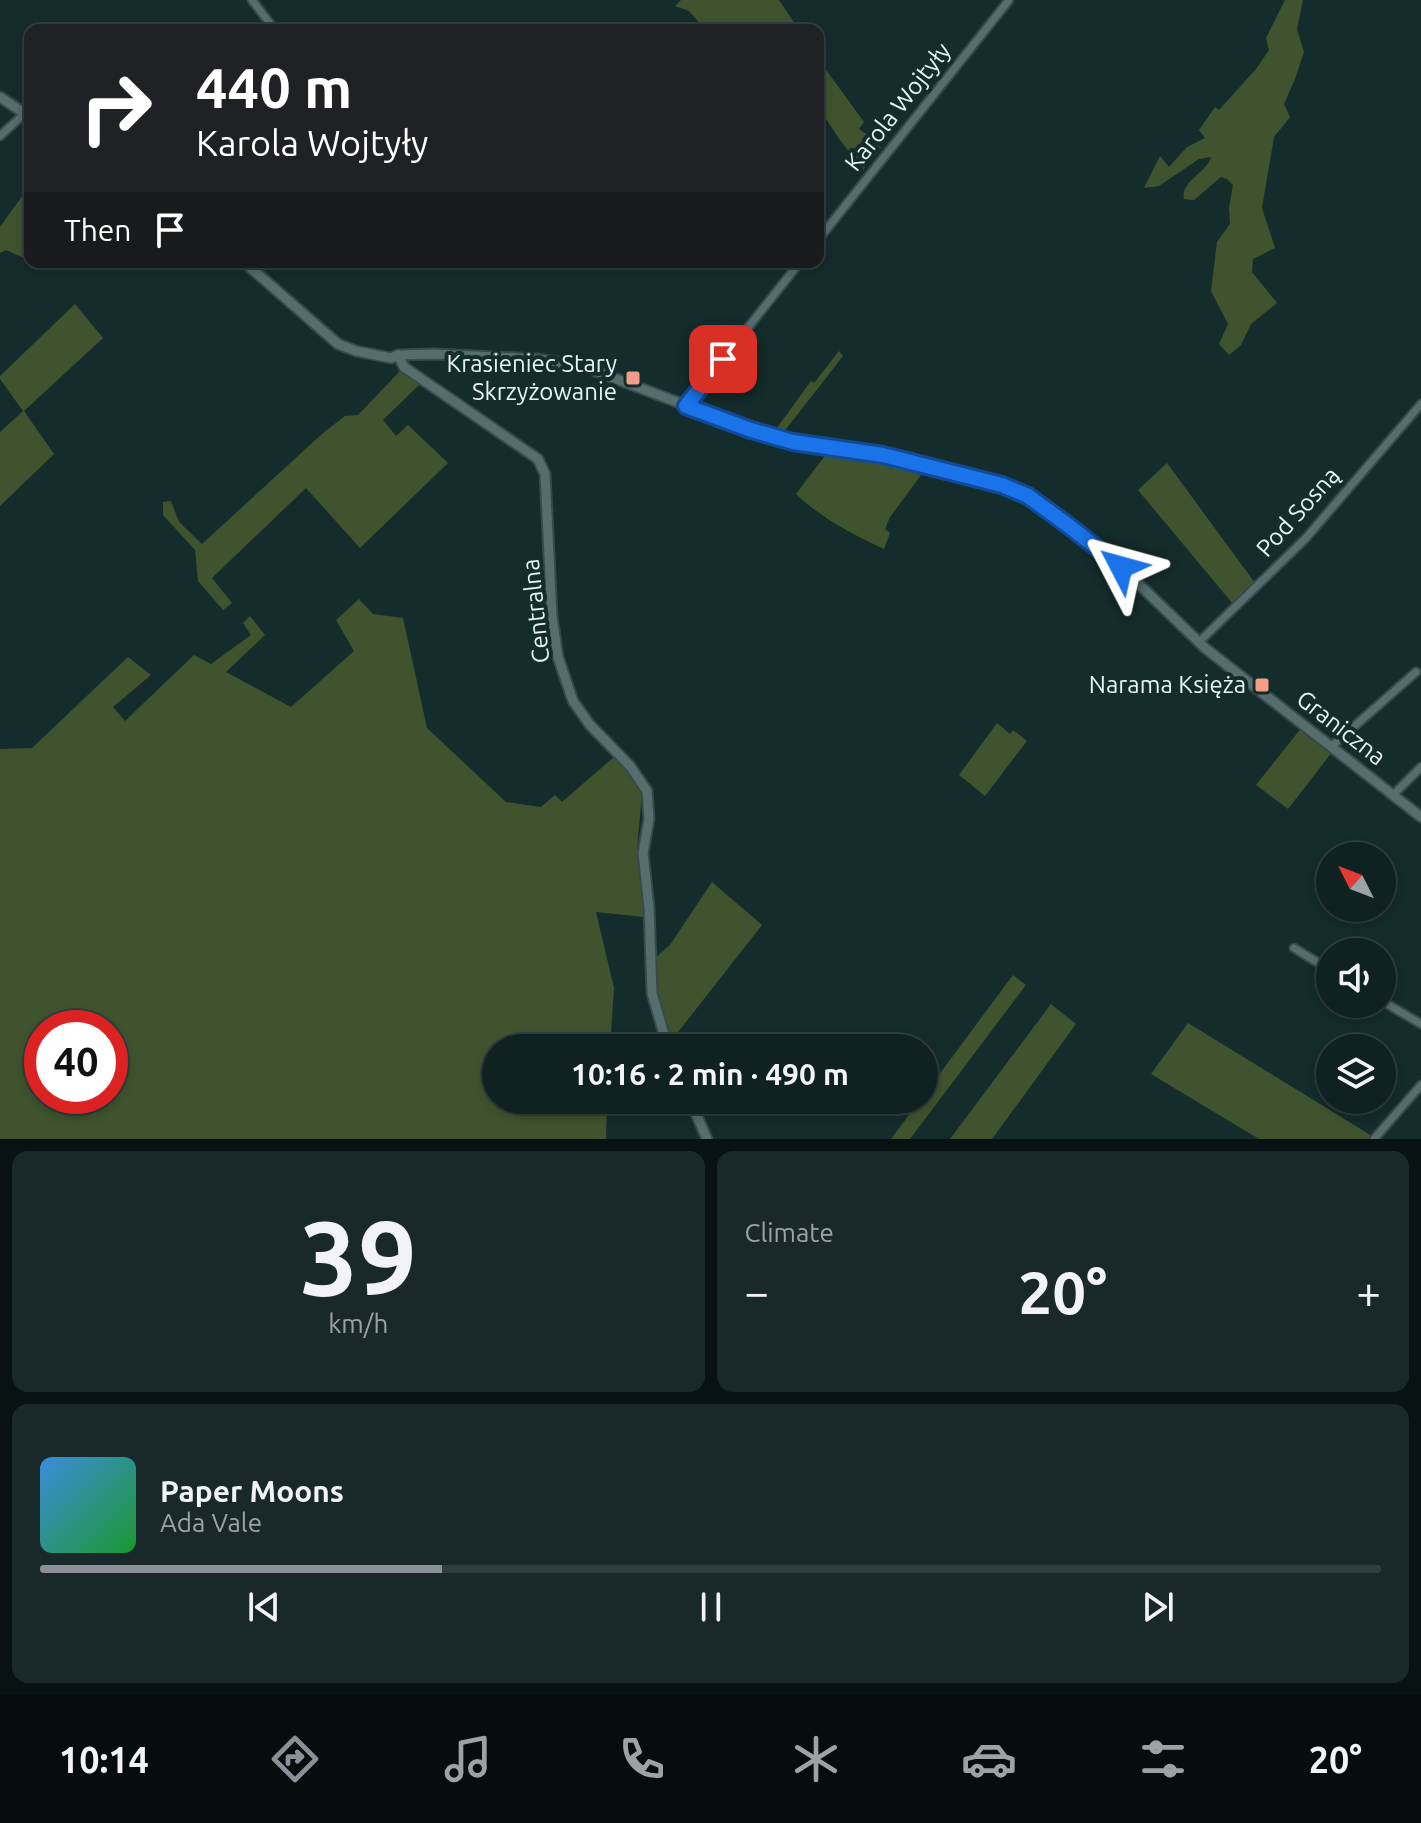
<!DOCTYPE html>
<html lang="en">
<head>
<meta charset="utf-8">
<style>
  :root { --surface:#102121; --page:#19292a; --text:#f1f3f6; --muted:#9ca3a5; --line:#303e3f; --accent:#8c9099 }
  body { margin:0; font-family:Ubuntu,sans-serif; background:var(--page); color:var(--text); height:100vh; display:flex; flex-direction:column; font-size:30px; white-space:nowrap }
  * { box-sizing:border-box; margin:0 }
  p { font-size:26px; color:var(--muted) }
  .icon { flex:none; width:44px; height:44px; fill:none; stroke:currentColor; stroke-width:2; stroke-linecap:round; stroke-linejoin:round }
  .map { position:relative; height:1139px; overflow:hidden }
  .sheet { display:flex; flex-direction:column; gap:12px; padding:12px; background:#091212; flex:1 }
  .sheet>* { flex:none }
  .top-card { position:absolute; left:24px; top:24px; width:800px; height:244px; border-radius:16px; box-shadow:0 4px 12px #0003,0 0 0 2px var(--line); background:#202124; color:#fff; overflow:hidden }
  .needle { width:52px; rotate:312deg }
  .buttons { position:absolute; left:1316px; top:842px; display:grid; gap:16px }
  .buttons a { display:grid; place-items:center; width:80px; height:80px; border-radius:50%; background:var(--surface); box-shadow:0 4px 12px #0003,0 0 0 2px var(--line); font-size:40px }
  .speed { position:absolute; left:24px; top:1010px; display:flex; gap:16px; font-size:40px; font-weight:700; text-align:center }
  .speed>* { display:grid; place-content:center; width:104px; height:104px; border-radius:50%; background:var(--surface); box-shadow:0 4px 12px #0003,0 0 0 2px var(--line); line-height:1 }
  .speed .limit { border:12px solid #d22; background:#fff; color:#111 }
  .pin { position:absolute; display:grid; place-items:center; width:68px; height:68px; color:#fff; margin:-34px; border-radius:16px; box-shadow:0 4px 12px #0006 }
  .me { position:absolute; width:88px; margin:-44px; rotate:309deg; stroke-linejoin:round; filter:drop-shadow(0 0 6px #0008) }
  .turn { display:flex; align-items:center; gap:28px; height:168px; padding:0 40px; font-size:36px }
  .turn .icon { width:104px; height:104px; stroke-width:2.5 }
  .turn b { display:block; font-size:56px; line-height:68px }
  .then { display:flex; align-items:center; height:76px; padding:0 40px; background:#0003; gap:16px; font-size:30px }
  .big { font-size:60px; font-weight:700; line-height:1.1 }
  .sheet .card { flex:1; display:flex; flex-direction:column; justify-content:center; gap:12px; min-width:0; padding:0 28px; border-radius:16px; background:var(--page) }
  .sheet .dial { align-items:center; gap:0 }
  .dial b { font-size:104px; line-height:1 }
  .song { display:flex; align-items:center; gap:24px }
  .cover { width:96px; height:96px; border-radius:12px; background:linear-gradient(135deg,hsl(210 70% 55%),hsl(130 70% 35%)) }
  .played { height:8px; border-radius:4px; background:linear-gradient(90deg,var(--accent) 30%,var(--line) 30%) }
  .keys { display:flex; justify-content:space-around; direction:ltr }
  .heat { display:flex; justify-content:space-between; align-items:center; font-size:44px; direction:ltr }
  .sheet .tiles { flex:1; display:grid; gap:12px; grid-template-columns:1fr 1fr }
  .card:last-child { grid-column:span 2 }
  .trip { position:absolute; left:482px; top:1034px; width:456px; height:80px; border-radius:40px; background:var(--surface); box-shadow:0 4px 12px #0003,0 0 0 2px var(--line); font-weight:700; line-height:80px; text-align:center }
  .tab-bar { display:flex; height:128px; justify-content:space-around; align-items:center; background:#060d0d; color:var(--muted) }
  .tab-bar .icon { width:56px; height:56px }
  .tab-bar .selected { color:var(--accent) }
  .tab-bar b { font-size:36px; color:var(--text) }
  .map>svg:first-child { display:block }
  .green { fill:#3f542e; fill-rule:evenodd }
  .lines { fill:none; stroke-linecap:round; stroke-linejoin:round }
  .minor-casing { stroke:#374a4b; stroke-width:11 }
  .tertiary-casing { stroke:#374a4b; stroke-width:13 }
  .minor { stroke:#556d6d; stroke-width:7 }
  .tertiary { stroke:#556d6d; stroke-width:9 }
  .route-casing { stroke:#114b97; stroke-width:20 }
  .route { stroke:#1a73e8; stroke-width:14 }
  .poi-dot { fill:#f49e87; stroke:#152c2c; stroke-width:3 }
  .labels { text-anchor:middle; stroke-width:8; stroke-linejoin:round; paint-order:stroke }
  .street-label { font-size:24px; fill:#e7f4f4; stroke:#152c2c }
  .poi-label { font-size:24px; fill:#e7f4f4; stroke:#152c2c; text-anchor:end }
</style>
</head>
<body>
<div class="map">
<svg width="1421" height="1139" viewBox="0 0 1421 1139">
  <rect width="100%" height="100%" fill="#152c2c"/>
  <g class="green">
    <path d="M 681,0 L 779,0 L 799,30 L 722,30 L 703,27 L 689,11 L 675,6 Z"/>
    <path d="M 1285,0 L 1303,0 L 1297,29 L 1304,52 L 1295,79 L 1284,104 L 1290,117 L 1274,137 L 1262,208 L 1275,248 L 1253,259 L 1252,272 L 1277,303 L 1251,324 L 1241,345 L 1229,355 L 1219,344 L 1228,324 L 1211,291 L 1217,242 L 1230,224 L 1229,208 L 1233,185 L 1227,179 L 1221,177 L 1194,200 L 1184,199 C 1180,181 1207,173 1211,157 L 1199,159 L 1159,186 L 1144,188 L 1160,156 L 1169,167 L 1187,147 L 1205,138 L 1199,130 L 1215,107 L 1219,110 L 1256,69 L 1269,50 L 1266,38 Z"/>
    <path d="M 818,59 L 864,122 L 859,129 L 874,139 L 881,148 L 863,170 L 840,140 L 818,107 Z"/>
    <path d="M 28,188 L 30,189 L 30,253 L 24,258 L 6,250 L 0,253 L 0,227 Z"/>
    <path d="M 75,304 L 103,338 L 24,411 L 54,454 L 0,506 L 0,432 L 23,411 L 0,379 L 0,376 Z"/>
    <path d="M 839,351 L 843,356 L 783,433 L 774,432 L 811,381 L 814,383 Z"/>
    <path d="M 401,370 L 421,383 L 383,420 L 396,436 L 408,425 L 448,463 L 360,548 L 306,488 L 212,578 L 232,603 L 223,610 L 198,581 L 195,550 L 163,515 L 163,502 L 171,501 L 179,522 L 202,544 L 323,433 L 345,416 L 358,415 Z"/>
    <path d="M 827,453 L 897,466 L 921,475 L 890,517 L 885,529 L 890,533 L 884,549 C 852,534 821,518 796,494 Z"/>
    <path d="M 1167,463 L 1255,583 L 1233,604 L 1138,490 Z"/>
    <path d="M 359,599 L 373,614 L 403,618 L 427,728 L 506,802 L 541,807 L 555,795 L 562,802 L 615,756 L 642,792 L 637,850 L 644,917 L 596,912 L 614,988 L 610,1048 L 496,1048 L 496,1100 L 607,1100 L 606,1139 L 0,1139 L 0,749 L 32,748 L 128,657 L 151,675 L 113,707 L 125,721 L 194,655 L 211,664 L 251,635 L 243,623 L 250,616 L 265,635 L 226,672 L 291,707 L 354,651 L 336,620 ZM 42,1028 L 110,1028 L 110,1096 L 42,1096 Z"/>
    <path d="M 997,723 L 1010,734 L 1013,730 L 1027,741 L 985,796 L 959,775 Z"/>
    <path d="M 1302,727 L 1333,751 L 1288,809 L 1256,785 Z"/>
    <path d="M 712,882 L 762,925 L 671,1041 L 656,997 L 654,959 L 670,945 Z"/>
    <path d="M 1013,975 L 1026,985 L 910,1139 L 891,1139 L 920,1100 L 924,1100 L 924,1095 Z"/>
    <path d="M 1051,1004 L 1076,1024 L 992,1139 L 950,1139 Z"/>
    <path d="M 1188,1023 L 1372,1136 L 1370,1139 L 1259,1139 L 1151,1074 Z"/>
  </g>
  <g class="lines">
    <g class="minor-casing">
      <g id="minor">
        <path d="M 252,0 L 275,30"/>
        <path d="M 0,136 L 24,114"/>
        <path d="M 818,240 L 1009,0"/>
        <path d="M 686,406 L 800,262"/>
        <path d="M 1199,642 L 1306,538 L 1421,404"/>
        <path d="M 1332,746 L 1416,672"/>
        <path d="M 1393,795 L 1421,767"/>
        <path d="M 1294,948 L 1330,970"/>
        <path d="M 1382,1001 L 1421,1024"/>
        <path d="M 1374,1139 L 1421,1085"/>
      </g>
    </g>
    <g class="tertiary-casing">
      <g id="tertiary">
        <path d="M 0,97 L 30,117"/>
        <path d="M 244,262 L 338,344 L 356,351 L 391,358 L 398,355 L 434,354 L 537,359 L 582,366 L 751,430 L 793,442 L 883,455 L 1002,485 L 1028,496 L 1069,526 L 1121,567 L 1205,648 L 1421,817"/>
        <path d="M 398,355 L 404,367 L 538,459 L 545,474 L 552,617 L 558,657 L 573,701 L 590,725 L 630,766 L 647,791 L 649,819 L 643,853 L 649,908 L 652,993 L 668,1048"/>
        <path d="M 690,1100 L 707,1139"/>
      </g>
    </g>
    <use href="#minor" class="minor"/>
    <use href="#tertiary" class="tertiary"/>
  </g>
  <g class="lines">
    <g class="route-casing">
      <path id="route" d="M 723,359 L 686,406 L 751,430 L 793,442 L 883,455 L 1002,485 L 1028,496 L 1069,526 L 1121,567"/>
    </g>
    <use href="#route" class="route"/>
  </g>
  <g class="poi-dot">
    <rect x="625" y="370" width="16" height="16" rx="4"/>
    <rect x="1254" y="677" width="16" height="16" rx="4"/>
  </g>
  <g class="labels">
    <g class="street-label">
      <text transform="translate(898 107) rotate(-52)" y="8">Karola Wojtyły</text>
      <text transform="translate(1298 512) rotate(-48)" y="8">Pod Sosną</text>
      <text transform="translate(536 611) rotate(-96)" y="8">Centralna</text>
      <text transform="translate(1341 728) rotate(38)" y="8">Graniczna</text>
    </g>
    <g class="poi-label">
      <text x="617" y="372">Krasieniec Stary<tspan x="617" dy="28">Skrzyżowanie</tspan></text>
      <text x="1246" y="693">Narama Księża</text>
    </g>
  </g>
</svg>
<div class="buttons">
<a><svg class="needle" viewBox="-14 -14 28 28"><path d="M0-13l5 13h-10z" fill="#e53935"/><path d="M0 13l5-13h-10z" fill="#9ca3a5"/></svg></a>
<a><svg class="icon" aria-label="sound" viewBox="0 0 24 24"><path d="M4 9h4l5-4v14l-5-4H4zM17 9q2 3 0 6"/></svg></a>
<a><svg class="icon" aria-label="layers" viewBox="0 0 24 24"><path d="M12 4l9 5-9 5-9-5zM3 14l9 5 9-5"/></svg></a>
</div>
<div class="speed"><div class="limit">40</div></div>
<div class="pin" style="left:723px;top:359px;background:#d93025"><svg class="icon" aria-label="arrive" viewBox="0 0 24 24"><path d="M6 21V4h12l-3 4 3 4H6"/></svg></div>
<svg class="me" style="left:1121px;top:567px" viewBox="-20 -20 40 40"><path d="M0-17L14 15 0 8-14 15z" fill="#1a73e8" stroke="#fff" stroke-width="4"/></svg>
<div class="trip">10:16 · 2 min · 490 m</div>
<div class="top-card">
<div class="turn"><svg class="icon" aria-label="right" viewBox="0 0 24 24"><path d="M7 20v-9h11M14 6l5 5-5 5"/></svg><div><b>440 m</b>Karola Wojtyły</div></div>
<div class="then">Then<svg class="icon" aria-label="arrive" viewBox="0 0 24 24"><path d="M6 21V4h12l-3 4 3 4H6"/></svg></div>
</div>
</div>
<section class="sheet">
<div class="tiles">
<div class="card dial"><b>39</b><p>km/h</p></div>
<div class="card"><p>Climate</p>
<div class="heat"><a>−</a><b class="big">20°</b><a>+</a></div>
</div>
<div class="card">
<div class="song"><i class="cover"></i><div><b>Paper Moons</b><p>Ada Vale</p></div></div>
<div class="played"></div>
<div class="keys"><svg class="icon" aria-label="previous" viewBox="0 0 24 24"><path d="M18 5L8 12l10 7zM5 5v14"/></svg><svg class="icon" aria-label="pause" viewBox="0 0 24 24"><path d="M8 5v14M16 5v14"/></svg><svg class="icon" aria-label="next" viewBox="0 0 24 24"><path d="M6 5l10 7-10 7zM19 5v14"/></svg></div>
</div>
</div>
</section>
<nav class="tab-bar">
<b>10:14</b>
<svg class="icon selected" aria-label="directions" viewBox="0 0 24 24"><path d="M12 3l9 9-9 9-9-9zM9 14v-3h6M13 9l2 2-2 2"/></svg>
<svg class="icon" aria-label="music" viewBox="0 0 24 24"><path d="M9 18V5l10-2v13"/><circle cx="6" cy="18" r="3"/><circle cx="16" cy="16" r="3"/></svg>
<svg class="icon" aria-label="phone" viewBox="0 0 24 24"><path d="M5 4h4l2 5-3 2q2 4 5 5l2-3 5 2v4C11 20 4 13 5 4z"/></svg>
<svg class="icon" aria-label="climate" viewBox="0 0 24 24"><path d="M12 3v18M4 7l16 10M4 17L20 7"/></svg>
<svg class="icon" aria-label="car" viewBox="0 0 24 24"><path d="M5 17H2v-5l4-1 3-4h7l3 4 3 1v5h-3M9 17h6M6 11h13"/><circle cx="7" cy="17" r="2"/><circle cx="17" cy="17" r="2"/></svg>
<svg class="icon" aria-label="filters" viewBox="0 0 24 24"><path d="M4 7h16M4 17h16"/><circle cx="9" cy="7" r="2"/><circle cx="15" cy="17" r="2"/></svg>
<b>20°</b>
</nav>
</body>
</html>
